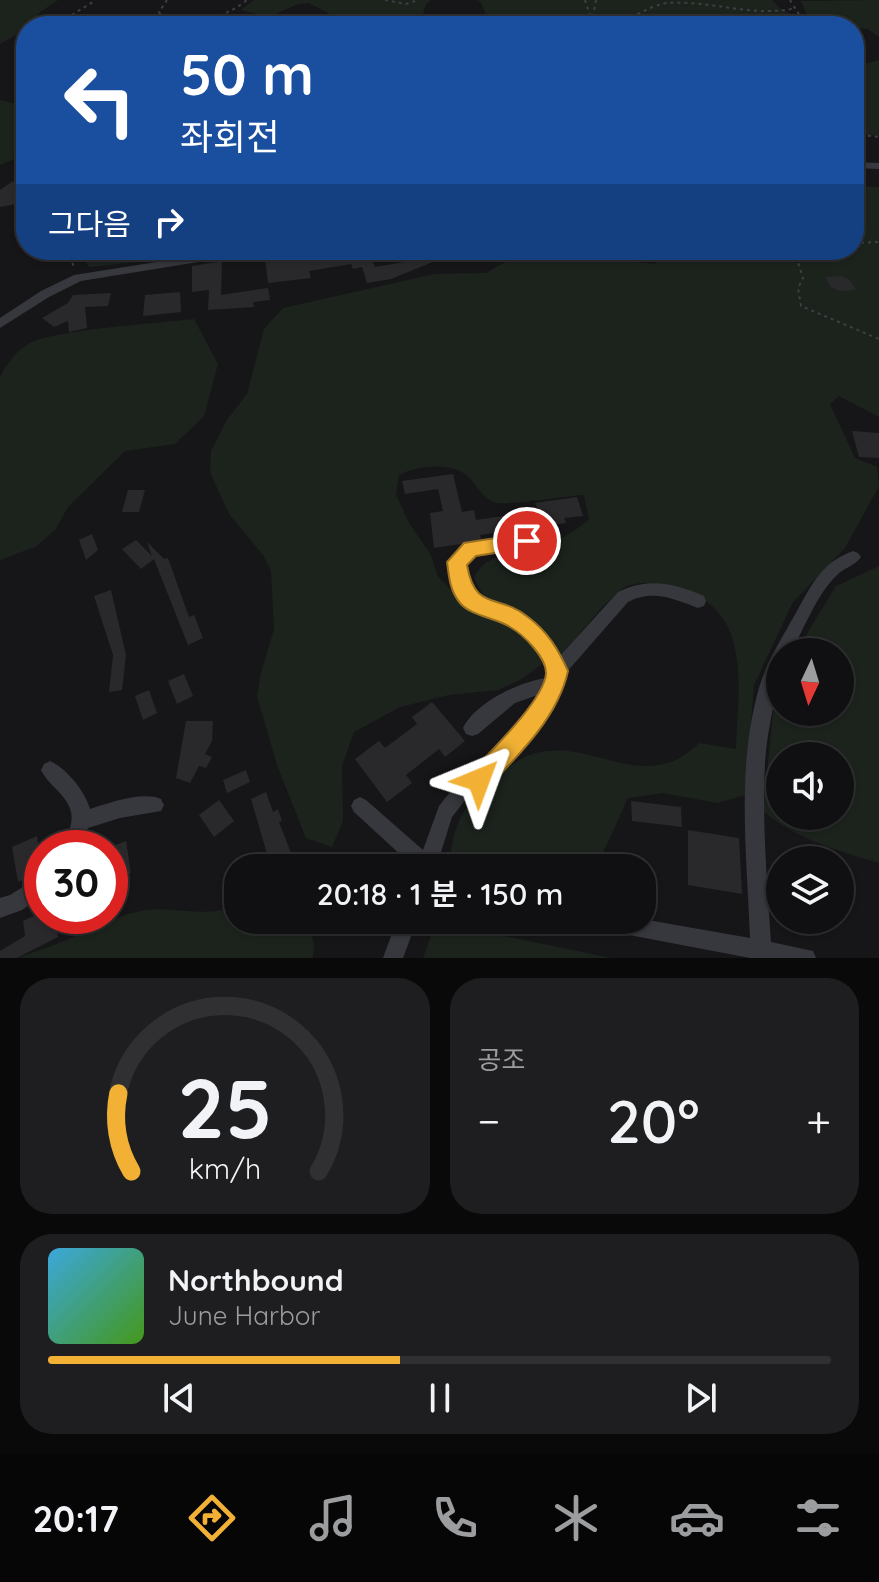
<!DOCTYPE html>
<html lang="ko">
<head>
<meta charset="utf-8">
<style>
  :root { --surface:#101012; --page:#1e1e20; --text:#f1f3f6; --muted:#9c9d9f; --line:#303032; --accent:#f2b134 }
  body { margin:0; font-family:Quicksand,"Noto Sans KR",sans-serif; background:var(--page); color:var(--text); height:100vh; display:flex; flex-direction:column; font-size:30px; white-space:nowrap }
  * { box-sizing:border-box; margin:0 }
  p { font-size:26px; color:var(--muted) }
  .icon { flex:none; width:44px; height:44px; fill:none; stroke:currentColor; stroke-width:2; stroke-linecap:round; stroke-linejoin:round }
  .map { position:relative; height:958px; overflow:hidden }
  .drawer { display:flex; flex-direction:column; gap:20px; padding:20px; background:#09090a; flex:1 }
  .drawer>* { flex:none }
  .guide { position:absolute; left:16px; top:16px; width:848px; height:244px; border-radius:32px; box-shadow:0 2px 6px #0004,0 0 0 2px var(--line); background:#1a4fa0; color:#fff; overflow:hidden }
  .needle { width:52px; rotate:184deg }
  .tools { position:absolute; left:766px; top:638px; display:grid; gap:16px }
  .tools a { display:grid; place-items:center; width:88px; height:88px; border-radius:50%; background:var(--surface); box-shadow:0 2px 6px #0004,0 0 0 2px var(--line); font-size:40px }
  .speed { position:absolute; left:24px; top:830px; display:flex; gap:16px; font-size:40px; font-weight:700; text-align:center }
  .speed>* { display:grid; place-content:center; width:104px; height:104px; border-radius:50%; background:var(--surface); box-shadow:0 2px 6px #0004,0 0 0 2px var(--line); line-height:1 }
  .speed .limit { border:12px solid #d22; background:#fff; color:#111 }
  .pin { position:absolute; display:grid; place-items:center; width:68px; height:68px; color:#fff; margin:-34px; border:4px solid #fff; border-radius:50%; box-shadow:0 2px 8px #0007 }
  .me { position:absolute; width:88px; margin:-44px; rotate:44deg; stroke-linejoin:round; filter:drop-shadow(0 0 6px #0008) }
  .turn { display:flex; align-items:center; gap:28px; height:168px; padding:0 32px; font-size:36px }
  .turn .icon { width:104px; height:104px; stroke-width:2.5 }
  .turn b { display:block; font-size:56px; line-height:68px }
  .then { display:flex; align-items:center; height:76px; padding:0 32px; background:#0003; gap:16px; font-size:30px }
  .big { font-size:60px; font-weight:600; line-height:1.1 }
  .drawer .card { flex:1; display:flex; flex-direction:column; justify-content:center; gap:12px; min-width:0; padding:0 28px; border-radius:32px; background:var(--page) }
  .drawer .dial { align-items:center; gap:0 }
  .dial svg { height:208px; overflow:visible; fill:none; stroke:var(--line); stroke-width:7; stroke-linecap:round; text-anchor:middle }
  .dial text { fill:var(--text); stroke:none }
  .song { display:flex; align-items:center; gap:24px }
  .cover { width:96px; height:96px; border-radius:12px; background:linear-gradient(135deg,hsl(200 70% 55%),hsl(100 70% 35%)) }
  .played { height:8px; border-radius:4px; background:linear-gradient(90deg,var(--accent) 45%,var(--line) 45%) }
  .keys { display:flex; justify-content:space-around; direction:ltr }
  .heat { display:flex; justify-content:space-between; align-items:center; font-size:44px; direction:ltr }
  .drawer .tiles { flex:1; display:grid; gap:20px; grid-template-columns:1fr 1fr }
  .card:last-child { grid-column:span 2 }
  .trip { position:absolute; left:224px; top:854px; width:432px; height:80px; border-radius:32px; background:var(--surface); box-shadow:0 2px 6px #0004,0 0 0 2px var(--line); font-weight:600; line-height:80px; text-align:center }
  .dock { display:flex; height:128px; justify-content:space-around; align-items:center; background:#060607; color:var(--muted) }
  .dock .icon { width:56px; height:56px }
  .dock .selected { color:var(--accent) }
  .dock b { font-size:36px; color:var(--text) }
  .map>svg:first-child { display:block }
  .green { fill:#1c231d; fill-rule:evenodd }
  .building { fill:#29292c }
  .lines { fill:none; stroke-linecap:round; stroke-linejoin:round }
  .path { stroke:#3d3f44; stroke-width:2; stroke-dasharray:3 4; stroke-linecap:butt }
  .street { fill:#37383d; fill-rule:evenodd }
  .route { fill:#f2b134; stroke:#9d7322; stroke-width:2 }
</style>
</head>
<body>
<div class="map">
<svg width="879" height="958" viewBox="0 0 879 958">
  <rect width="100%" height="100%" fill="#161618"/>
  <g class="green">
    <path d="M 0,0 L 58,0 L 40,12 L 32,26 L 26,26 L 26,29 L 0,44 Z"/>
    <path d="M 254,0 L 431,0 L 426,4 L 421,21 L 426,26 L 352,26 L 309,3 L 298,4 L 269,17 L 241,10 Z"/>
    <path d="M 477,0 L 772,0 L 779,8 L 795,16 L 786,23 L 694,19 L 675,21 L 669,26 L 532,26 L 538,17 L 525,14 L 523,25 L 502,26 L 488,21 L 481,2 Z"/>
    <path d="M 879,0 L 879,37 L 868,29 L 816,26 L 810,22 L 801,1 Z"/>
    <path d="M 183,19 L 239,19 L 258,26 L 62,26 L 67,21 L 111,24 Z"/>
    <path d="M 879,60 L 879,136 L 854,134 L 854,67 Z"/>
    <path d="M 0,100 L 26,106 L 26,154 L 0,165 Z"/>
    <path d="M 859,186 L 879,187 L 879,417 L 839,396 L 830,404 L 855,458 L 877,467 L 879,486 L 845,548 L 793,602 L 754,685 L 745,795 L 718,803 L 663,793 L 628,798 L 596,868 L 451,868 C 449,840 459,810 481,792 C 498,777 513,759 536,753 C 590,737 646,797 699,743 L 736,749 C 738,686 754,608 676,588 C 662,584 641,580 627,586 C 610,594 574,641 559,658 C 539,622 521,615 485,599 L 474,578 C 485,550 526,553 551,543 C 565,538 578,528 589,520 L 584,495 C 567,496 508,505 497,503 C 480,498 477,483 465,474 C 448,462 416,466 399,475 L 396,495 L 409,523 L 431,555 L 438,577 L 467,606 L 516,627 L 534,643 L 546,661 L 520,680 L 498,690 L 449,695 L 400,707 L 354,732 L 342,766 L 343,821 L 332,847 L 306,838 L 277,765 L 257,696 L 261,673 L 274,629 L 271,571 L 263,555 L 229,514 L 210,472 L 211,451 L 227,420 L 247,394 L 264,329 L 283,308 L 435,274 L 486,273 L 520,254 L 536,251 L 655,264 L 659,255 L 653,250 L 854,250 L 854,187 Z"/>
    <path d="M 78,250 L 178,250 L 158,260 L 89,267 Z"/>
    <path d="M 194,319 L 218,364 L 204,416 L 175,444 L 125,451 L 68,507 L 55,530 L 35,547 L 0,560 L 0,377 C 7,364 15,352 28,344 C 50,330 161,323 194,319 Z"/>
    <path d="M 879,566 L 879,863 C 839,851 795,839 763,811 L 776,685 L 780,679 L 780,712 L 840,712 L 840,652 L 796,652 L 836,586 ZM 780,756 L 840,756 L 840,816 L 780,816 Z"/>
    <path d="M 238,904 L 238,920 L 308,920 L 314,945 L 313,958 L 19,958 C 31,952 42,950 54,945 C 83,934 110,917 141,911 C 174,904 206,921 238,904 Z"/>
    <path d="M 436,922 L 611,958 L 423,958 Z"/>
  </g>
  <g class="building">
    <path d="M 13,181 L 23,198 L 16,204 L 0,207 L 0,190 Z"/>
    <path d="M 264,250 L 368,250 L 375,267 L 404,262 L 401,250 L 460,251 L 391,279 L 367,283 L 362,267 L 353,269 L 351,264 L 309,271 L 311,278 L 268,283 Z"/>
    <path d="M 222,261 L 221,295 L 268,288 L 270,300 L 253,302 L 254,307 L 208,310 L 209,290 L 192,292 L 192,266 Z"/>
    <path d="M 841,276 L 850,280 L 856,290 L 840,291 L 831,287 L 825,277 Z"/>
    <path d="M 180,292 L 181,312 L 143,316 L 145,295 Z"/>
    <path d="M 111,293 L 108,306 L 85,307 L 87,328 L 69,332 L 68,321 L 54,327 L 42,318 L 68,303 L 73,295 Z"/>
    <path d="M 852,431 L 879,433 L 879,458 L 859,457 Z"/>
    <path d="M 453,474 L 462,512 L 474,510 L 476,520 L 538,511 L 535,503 L 577,497 L 583,516 L 564,518 L 566,523 L 480,535 L 481,539 L 461,544 L 434,548 L 430,513 L 443,511 L 438,489 L 405,494 L 402,481 Z"/>
    <path d="M 128,490 L 145,490 L 139,512 L 122,512 Z"/>
    <path d="M 92,534 L 98,550 L 86,560 L 79,540 Z"/>
    <path d="M 136,540 L 152,556 L 147,542 L 164,559 L 168,558 L 189,617 L 194,615 L 203,638 L 188,645 L 154,559 L 141,569 L 122,549 Z"/>
    <path d="M 111,590 L 126,655 L 122,690 L 109,692 L 113,655 L 94,596 Z"/>
    <path d="M 184,674 L 193,696 L 177,704 L 168,681 Z"/>
    <path d="M 149,690 L 157,713 L 143,720 L 135,696 Z"/>
    <path d="M 432,702 L 465,741 L 445,757 L 439,749 L 406,775 L 412,783 L 387,802 L 355,759 L 379,741 L 385,748 L 417,724 L 412,717 Z"/>
    <path d="M 186,721 L 213,721 L 212,741 L 205,754 L 212,757 L 206,768 L 199,766 L 190,783 L 176,778 Z"/>
    <path d="M 246,770 L 250,782 L 227,793 L 223,780 Z"/>
    <path d="M 266,792 L 273,812 L 278,809 L 282,821 L 279,822 L 291,853 L 270,864 L 251,799 Z"/>
    <path d="M 219,800 L 234,821 L 214,837 L 199,815 Z"/>
    <path d="M 631,801 L 681,807 L 682,827 L 632,821 Z"/>
    <path d="M 688,830 L 739,838 L 742,894 L 688,885 Z"/>
    <path d="M 37,836 L 42,871 L 18,882 L 12,847 Z"/>
    <path d="M 126,841 L 131,873 L 110,881 L 110,847 Z"/>
    <path d="M 42,912 L 42,916 L 55,916 L 58,937 L 17,958 L 0,958 L 0,951 L 25,936 L 23,921 Z"/>
  </g>
  <g class="lines">
    <g class="path">
      <path d="M 167,0 L 159,12 L 161,15 C 198,18 217,24 247,0"/>
      <path d="M 385,0 L 406,4 L 418,0"/>
      <path d="M 585,0 L 591,18"/>
      <path d="M 596,0 L 592,22 C 619,32 641,7 667,3 C 712,0 752,18 796,8"/>
      <path d="M 790,0 L 800,16 L 795,26"/>
      <path d="M 54,26 L 96,0"/>
      <path d="M 854,134 L 879,137"/>
      <path d="M 854,243 L 879,242"/>
      <path d="M 67,250 L 74,267"/>
      <path d="M 794,250 L 803,278 L 798,288 L 801,306 L 879,339"/>
    </g>
    <g class="street">
      <path d="M 854,162 L 879,163 L 879,169 L 854,168 Z"/>
      <path d="M 233,250 L 260,250 L 254,253 L 81,281 L 49,297 L 0,328 L 0,318 L 41,291 L 74,275 Z"/>
      <path d="M 527,535 L 532,537 L 534,541 L 532,545 L 474,554 L 465,564 L 468,586 L 475,595 L 525,616 L 553,643 L 559,657 L 618,592 C 648,577 674,583 704,596 L 706,601 L 704,606 L 698,608 C 674,599 653,589 628,602 L 565,674 L 560,690 L 528,741 L 485,786 L 466,799 L 452,817 L 436,868 L 415,868 L 354,812 L 351,806 L 354,800 L 360,797 L 366,800 L 423,850 L 439,806 L 454,787 L 473,774 L 516,729 L 538,695 L 515,703 L 478,734 L 472,736 L 466,734 L 463,728 C 475,703 520,681 547,678 C 551,660 525,632 509,624 C 496,618 474,614 463,604 C 452,593 452,576 449,562 L 465,544 Z"/>
      <path d="M 853,551 L 858,553 L 861,557 C 855,566 843,568 836,576 C 816,596 805,627 791,652 L 780,652 C 780,689 767,724 765,762 C 762,822 767,882 771,942 L 813,951 L 816,958 L 750,958 L 587,927 L 584,920 L 642,919 L 750,938 C 747,856 736,768 759,688 C 767,661 783,636 797,611 C 812,584 822,562 853,551 Z"/>
      <path d="M 50,761 C 67,769 85,791 90,809 C 109,803 143,791 161,799 L 164,805 L 161,811 L 120,818 L 88,828 L 81,848 L 63,848 C 73,821 78,812 57,790 C 51,784 45,778 41,770 L 44,764 Z"/>
      <path d="M 42,875 L 42,896 L 22,910 L 0,918 L 0,898 L 10,895 Z"/>
      <path d="M 397,920 L 417,920 L 403,958 L 383,958 Z"/>
    </g>
  </g>
  <path class="route" d="M 527,533 L 533,536 L 536,541 L 533,547 L 476,556 L 467,565 C 475,612 498,593 528,617 C 548,632 558,649 568,671 C 558,717 519,755 487,788 L 479,792 L 471,788 L 468,780 L 471,772 C 489,753 544,700 546,674 C 547,658 524,635 510,627 C 496,618 471,616 460,603 C 450,591 449,577 447,562 L 464,543 Z"/>
</svg>
<div class="tools">
<a><svg class="needle" viewBox="-14 -14 28 28"><path d="M0-13l5 13h-10z" fill="#e53935"/><path d="M0 13l5-13h-10z" fill="#9c9d9f"/></svg></a>
<a><svg class="icon" aria-label="sound" viewBox="0 0 24 24"><path d="M4 9h4l5-4v14l-5-4H4zM17 9q2 3 0 6"/></svg></a>
<a><svg class="icon" aria-label="layers" viewBox="0 0 24 24"><path d="M12 4l9 5-9 5-9-5zM3 14l9 5 9-5"/></svg></a>
</div>
<div class="speed"><div class="limit">30</div></div>
<div class="pin" style="left:527px;top:541px;background:#d93025"><svg class="icon" aria-label="arrive" viewBox="0 0 24 24"><path d="M6 21V4h12l-3 4 3 4H6"/></svg></div>
<svg class="me" style="left:479px;top:780px" viewBox="-20 -20 40 40"><path d="M0-17L14 15 0 8-14 15z" fill="#f2b134" stroke="#fff" stroke-width="4"/></svg>
<div class="trip">20:18 · 1 분 · 150 m</div>
<div class="guide">
<div class="turn"><svg class="icon" aria-label="left" viewBox="0 0 24 24"><path d="M17 20v-9H6M10 6l-5 5 5 5"/></svg><div><b>50 m</b>좌회전</div></div>
<div class="then">그다음<svg class="icon" aria-label="right" viewBox="0 0 24 24"><path d="M7 20v-9h11M14 6l5 5-5 5"/></svg></div>
</div>
</div>
<section class="drawer">
<div class="tiles">
<div class="card dial"><svg viewBox="0 0 100 80">
<path d="M14 69A42 42 0 1 1 86 69"/>
<path d="M14 69A42 42 0 0 1 9 39" stroke="#f2b134"/>
<text x="50" y="56" font-size="32" font-weight="700">25</text>
<text x="50" y="72" font-size="11">km/h</text>
</svg></div>
<div class="card"><p>공조</p>
<div class="heat"><a>−</a><b class="big">20°</b><a>+</a></div>
</div>
<div class="card">
<div class="song"><i class="cover"></i><div><b>Northbound</b><p>June Harbor</p></div></div>
<div class="played"></div>
<div class="keys"><svg class="icon" aria-label="previous" viewBox="0 0 24 24"><path d="M18 5L8 12l10 7zM5 5v14"/></svg><svg class="icon" aria-label="pause" viewBox="0 0 24 24"><path d="M8 5v14M16 5v14"/></svg><svg class="icon" aria-label="next" viewBox="0 0 24 24"><path d="M6 5l10 7-10 7zM19 5v14"/></svg></div>
</div>
</div>
</section>
<nav class="dock">
<b>20:17</b>
<svg class="icon selected" aria-label="directions" viewBox="0 0 24 24"><path d="M12 3l9 9-9 9-9-9zM9 14v-3h6M13 9l2 2-2 2"/></svg>
<svg class="icon" aria-label="music" viewBox="0 0 24 24"><path d="M9 18V5l10-2v13"/><circle cx="6" cy="18" r="3"/><circle cx="16" cy="16" r="3"/></svg>
<svg class="icon" aria-label="phone" viewBox="0 0 24 24"><path d="M5 4h4l2 5-3 2q2 4 5 5l2-3 5 2v4C11 20 4 13 5 4z"/></svg>
<svg class="icon" aria-label="climate" viewBox="0 0 24 24"><path d="M12 3v18M4 7l16 10M4 17L20 7"/></svg>
<svg class="icon" aria-label="car" viewBox="0 0 24 24"><path d="M5 17H2v-5l4-1 3-4h7l3 4 3 1v5h-3M9 17h6M6 11h13"/><circle cx="7" cy="17" r="2"/><circle cx="17" cy="17" r="2"/></svg>
<svg class="icon" aria-label="filters" viewBox="0 0 24 24"><path d="M4 7h16M4 17h16"/><circle cx="9" cy="7" r="2"/><circle cx="15" cy="17" r="2"/></svg>
</nav>
</body>
</html>
